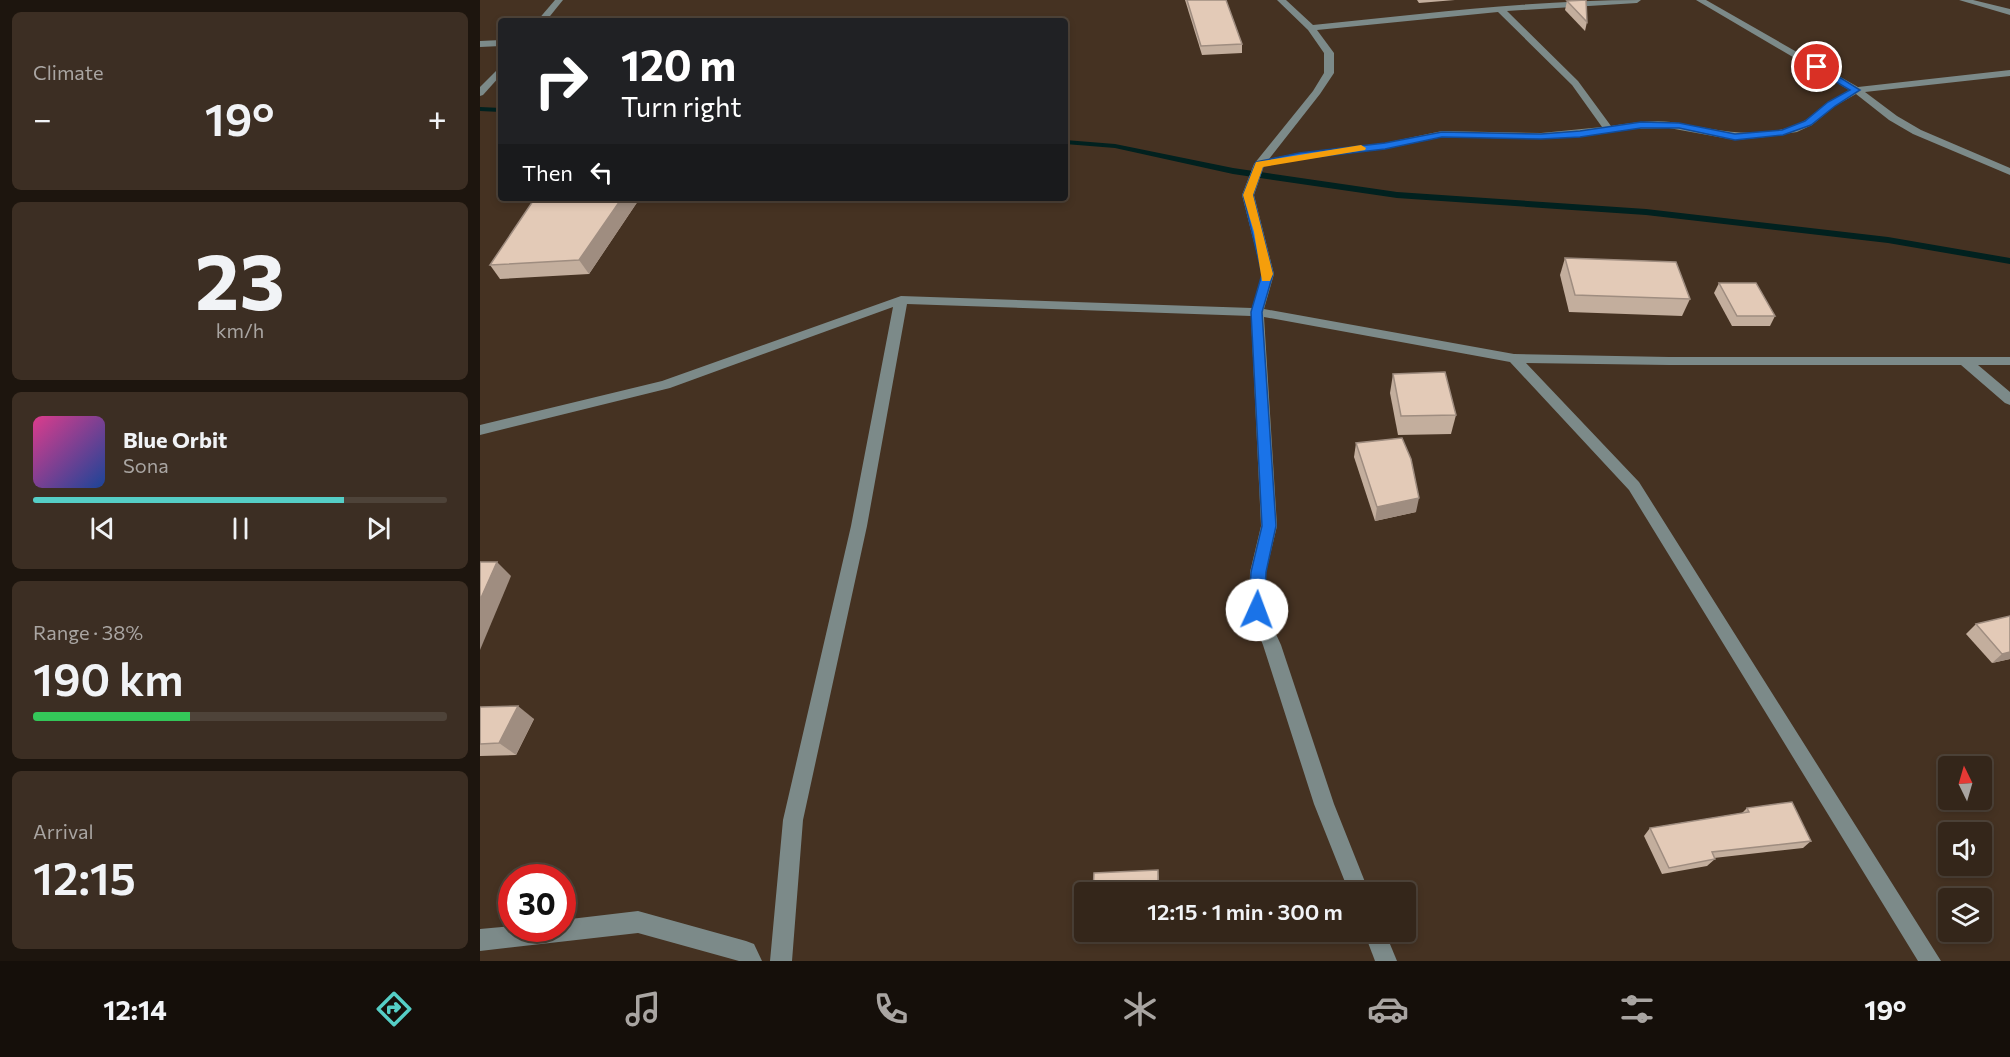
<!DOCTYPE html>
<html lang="en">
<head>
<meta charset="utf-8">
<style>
  :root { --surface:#34261a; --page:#3c2e23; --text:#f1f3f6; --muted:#a9a5a2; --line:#4e4339; --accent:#55cec6 }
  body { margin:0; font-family:Commissioner,sans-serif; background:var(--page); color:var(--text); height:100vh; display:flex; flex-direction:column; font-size:22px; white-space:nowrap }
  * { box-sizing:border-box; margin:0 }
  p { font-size:20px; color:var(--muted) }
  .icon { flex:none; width:33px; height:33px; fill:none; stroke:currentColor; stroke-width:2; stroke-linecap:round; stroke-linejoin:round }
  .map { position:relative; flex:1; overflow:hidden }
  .sheet { display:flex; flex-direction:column; gap:12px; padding:12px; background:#1d150e; width:480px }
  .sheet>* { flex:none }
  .top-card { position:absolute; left:18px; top:18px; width:570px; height:183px; border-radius:6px; box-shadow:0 3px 9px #0003,0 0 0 2px var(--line); background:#202124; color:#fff; overflow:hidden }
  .needle { width:39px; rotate:355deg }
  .tools { position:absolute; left:1458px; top:756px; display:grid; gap:12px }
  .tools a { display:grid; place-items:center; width:54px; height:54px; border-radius:6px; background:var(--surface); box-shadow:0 3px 9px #0003,0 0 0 2px var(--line); font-size:30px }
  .speed { position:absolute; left:18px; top:864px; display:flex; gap:12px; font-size:30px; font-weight:700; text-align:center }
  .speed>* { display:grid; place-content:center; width:78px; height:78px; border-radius:50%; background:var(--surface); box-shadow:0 3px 9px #0003,0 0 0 2px var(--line); line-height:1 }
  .speed .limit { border:9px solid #d22; background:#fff; color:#111 }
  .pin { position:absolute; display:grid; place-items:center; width:51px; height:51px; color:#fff; margin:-26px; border:3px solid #fff; border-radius:50%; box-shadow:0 2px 6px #0007 }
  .me { position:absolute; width:66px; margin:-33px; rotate:2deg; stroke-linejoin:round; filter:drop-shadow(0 0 4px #0008) }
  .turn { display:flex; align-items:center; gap:21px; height:126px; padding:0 24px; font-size:27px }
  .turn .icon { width:78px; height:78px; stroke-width:2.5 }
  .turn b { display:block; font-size:42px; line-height:51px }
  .then { display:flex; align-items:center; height:57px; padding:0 24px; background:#0003; gap:12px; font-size:22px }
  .big { font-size:45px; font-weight:600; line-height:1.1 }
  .sheet .widget { flex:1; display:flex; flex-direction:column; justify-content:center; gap:9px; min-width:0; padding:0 21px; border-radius:9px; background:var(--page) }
  .sheet .dial { align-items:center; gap:0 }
  .dial b { font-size:78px; line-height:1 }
  .song { display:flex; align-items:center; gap:18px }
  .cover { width:72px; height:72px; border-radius:9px; background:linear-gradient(135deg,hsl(330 70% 55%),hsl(220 70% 35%)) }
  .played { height:6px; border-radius:3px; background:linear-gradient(90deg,var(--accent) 75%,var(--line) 75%) }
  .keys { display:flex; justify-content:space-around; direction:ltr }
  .heat { display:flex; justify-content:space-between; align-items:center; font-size:33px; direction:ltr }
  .charge { height:9px; border-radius:4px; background:linear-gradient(90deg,#34c759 38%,var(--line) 0) }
  .trip { position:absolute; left:594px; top:882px; width:342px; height:60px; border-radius:6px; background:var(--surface); box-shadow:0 3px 9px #0003,0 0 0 2px var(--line); font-weight:600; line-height:60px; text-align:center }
  .menu { display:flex; height:96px; justify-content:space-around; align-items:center; background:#150f0a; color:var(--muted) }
  .menu .icon { width:42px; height:42px }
  .menu .current { color:var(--accent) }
  .menu b { font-size:27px; color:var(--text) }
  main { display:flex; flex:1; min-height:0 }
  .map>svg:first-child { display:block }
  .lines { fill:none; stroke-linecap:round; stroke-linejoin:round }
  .stream { fill:#01211f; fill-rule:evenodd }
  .minor { fill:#7c8a89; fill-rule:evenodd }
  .wall { fill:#c3ae9d }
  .shaded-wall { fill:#9f8d80 }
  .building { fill:#e3cab7; stroke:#9f8d80; stroke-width:1.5 }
  .route { fill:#1a73e8; stroke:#114b97; stroke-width:1.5 }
  .slow { fill:#f59e0b }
</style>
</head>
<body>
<main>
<section class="sheet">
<div class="widget"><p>Climate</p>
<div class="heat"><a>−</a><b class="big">19°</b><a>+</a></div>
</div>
<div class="widget dial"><b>23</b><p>km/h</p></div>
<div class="widget">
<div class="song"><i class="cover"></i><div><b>Blue Orbit</b><p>Sona</p></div></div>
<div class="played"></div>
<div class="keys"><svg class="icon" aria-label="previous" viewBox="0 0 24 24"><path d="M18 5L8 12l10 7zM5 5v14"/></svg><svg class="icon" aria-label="pause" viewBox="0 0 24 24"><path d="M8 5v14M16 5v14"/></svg><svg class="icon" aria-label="next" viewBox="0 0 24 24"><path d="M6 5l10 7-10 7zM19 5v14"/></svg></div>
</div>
<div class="widget"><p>Range · 38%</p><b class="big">190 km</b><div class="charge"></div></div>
<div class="widget"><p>Arrival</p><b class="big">12:15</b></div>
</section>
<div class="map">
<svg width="1530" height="961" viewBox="0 0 1530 961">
  <rect width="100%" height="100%" fill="#453222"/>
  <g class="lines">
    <g class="stream">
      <path d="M 0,107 L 21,108 L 21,112 L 0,111 Z"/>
      <path d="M 585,140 L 635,144 L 753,168 L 917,192 L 1166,209 L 1408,237 L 1530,258 L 1530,264 L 1408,243 L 1166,215 L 917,198 L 753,174 L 635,148 L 585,144 Z"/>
    </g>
    <g class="minor">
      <path d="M 75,0 L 83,0 L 66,21 L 57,21 Z"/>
      <path d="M 797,0 L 806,0 L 833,25 C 942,14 1051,0 1161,0 L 1157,3 L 1027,11 L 1098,81 L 1131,126 C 1150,123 1172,120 1191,122 C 1233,128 1267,140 1311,127 C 1328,122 1352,100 1369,90 L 1216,0 L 1226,0 L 1378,87 L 1530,70 L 1530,76 L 1385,92 L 1417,116 L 1441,130 L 1530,168 L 1530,175 L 1433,134 L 1409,120 L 1376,94 L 1355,106 L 1332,125 L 1317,132 L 1285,137 L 1255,140 L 1189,128 L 1149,129 L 1100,137 L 1061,139 L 962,137 L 905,149 L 819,159 L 784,166 L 774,195 L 794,274 L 784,309 L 1034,354 L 1189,357 L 1530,357 L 1530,365 L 1498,365 L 1530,392 L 1530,405 L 1525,403 L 1481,365 L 1189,365 L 1046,363 L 1159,482 L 1461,961 L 1438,961 L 1149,490 L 1030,362 L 784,317 L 797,526 L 786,572 L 785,610 L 801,645 L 854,804 L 889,892 L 869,892 L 834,804 L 783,645 L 769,610 L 770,572 L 781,526 L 771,316 L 427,304 L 387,526 L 323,820 L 312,961 L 290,961 L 303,820 L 371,526 L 413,307 L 190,388 L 0,435 L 0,425 L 182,381 L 421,296 L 772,308 L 782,274 L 762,195 L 774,164 L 833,91 L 844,73 L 844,53 L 828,30 ZM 1018,12 L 1092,85 L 1122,127 L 1061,133 L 962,131 L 905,143 L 819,153 L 789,159 L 840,94 L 854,73 L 854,53 L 837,30 Z"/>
      <path d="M 1479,0 L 1493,0 L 1530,9 L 1530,15 Z"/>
      <path d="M 21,40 L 21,46 L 0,47 L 0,41 Z"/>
      <path d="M 21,66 L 21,75 L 3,95 L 0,96 L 0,87 Z"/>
      <path d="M 158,911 L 266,941 L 274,944 L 282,961 L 259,961 L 158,933 L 0,951 L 0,929 L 32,926 L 32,928 L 82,928 L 82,920 Z"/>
      <path d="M 884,932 L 905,932 L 917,961 L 895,961 Z"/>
    </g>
  </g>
  <g class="wall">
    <path d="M 705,0 L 746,0 L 762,44 L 762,53 L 722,55 Z"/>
    <path d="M 937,0 L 975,0 L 939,3 Z"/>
    <path d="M 1087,1 L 1107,22 L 1105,31 L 1085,10 Z"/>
    <path d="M 160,198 L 109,274 L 20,279 L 10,265 Z"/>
    <path d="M 1085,258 L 1210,299 L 1202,316 L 1089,312 L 1080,275 Z"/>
    <path d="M 1239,283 L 1295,316 L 1290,326 L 1252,326 L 1234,293 Z"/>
    <path d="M 913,374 L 976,415 L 971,434 L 918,435 L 910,393 Z"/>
    <path d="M 876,443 L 936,512 L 895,521 L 874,457 Z"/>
    <path d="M 1496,624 L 1530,659 L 1512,663 L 1486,634 Z"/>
    <path d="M 0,707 L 54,719 L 36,755 L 0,756 Z"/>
    <path d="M 1267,808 L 1331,841 L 1323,848 L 1234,858 L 1235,859 L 1227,866 L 1182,874 L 1164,836 L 1170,828 L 1262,813 Z"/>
  </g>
  <g class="shaded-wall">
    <path d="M 142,198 L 160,198 L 109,274 L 99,260 Z"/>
    <path d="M 939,498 L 936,512 L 895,521 L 897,507 Z"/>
    <path d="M 17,562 L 31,576 L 0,650 L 0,600 Z"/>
    <path d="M 1530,652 L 1530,659 L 1512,663 L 1522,654 Z"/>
    <path d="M 38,706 L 54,719 L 36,755 L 19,743 Z"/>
    <path d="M 678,870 L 679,877 L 679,892 L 678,892 Z"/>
  </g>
  <g class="building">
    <path d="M 707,0 L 746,0 L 762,44 L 721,46 Z"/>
    <path d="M 1106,0 L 1107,22 L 1087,1 Z"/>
    <path d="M 55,198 L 142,198 L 99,260 L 10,265 Z"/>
    <path d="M 1085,258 L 1196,262 L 1210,299 L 1095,295 Z"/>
    <path d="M 1239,283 L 1276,283 L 1295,316 L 1257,316 Z"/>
    <path d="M 965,372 L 976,415 L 921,416 L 913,374 Z"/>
    <path d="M 922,438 L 931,459 L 939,498 L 897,507 L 876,443 Z"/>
    <path d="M 0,562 L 17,562 L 0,600 Z"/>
    <path d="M 1530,616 L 1530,652 L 1522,654 L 1496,624 Z"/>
    <path d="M 38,706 L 19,743 L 0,744 L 0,707 Z"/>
    <path d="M 1312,802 L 1331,841 L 1232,852 L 1235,859 L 1189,868 L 1170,828 L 1269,812 L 1267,808 Z"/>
    <path d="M 678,870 L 678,892 L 613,892 L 614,873 Z"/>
  </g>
  <path class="route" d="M 1334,65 L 1340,65 L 1380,90 L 1355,106 L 1331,125 L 1303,135 L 1255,140 L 1199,128 L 1161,128 L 1100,137 L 1061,139 L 962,137 L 905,149 L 819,159 L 783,166 L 773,195 L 793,274 L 782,312 L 796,526 L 786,572 L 784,610 L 782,614 L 777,616 L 771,614 L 769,610 L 771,572 L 782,526 L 771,312 L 782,274 L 763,195 L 776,162 L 819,153 L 905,143 L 962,132 L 1061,134 L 1100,131 L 1161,122 L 1199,123 L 1255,134 L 1302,130 L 1325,121 L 1348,102 L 1370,90 L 1334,69 Z"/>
  <path class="slow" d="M 881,145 L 886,148 L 885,150 L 783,167 L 773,195 L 793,274 L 790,281 L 782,281 L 774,232 L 763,195 L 776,162 Z"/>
</svg>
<div class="tools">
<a><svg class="needle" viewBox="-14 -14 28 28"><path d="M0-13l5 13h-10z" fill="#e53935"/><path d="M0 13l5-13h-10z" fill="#a9a5a2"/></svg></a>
<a><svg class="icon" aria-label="sound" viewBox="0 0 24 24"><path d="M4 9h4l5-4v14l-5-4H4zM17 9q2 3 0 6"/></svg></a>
<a><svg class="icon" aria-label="layers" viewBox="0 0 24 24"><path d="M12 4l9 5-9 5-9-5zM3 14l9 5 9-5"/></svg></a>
</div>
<div class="speed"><div class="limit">30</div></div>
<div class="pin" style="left:1337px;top:67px;background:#d93025"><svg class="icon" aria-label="arrive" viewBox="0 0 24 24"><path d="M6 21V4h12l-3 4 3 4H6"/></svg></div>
<svg class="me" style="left:777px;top:610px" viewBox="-20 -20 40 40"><circle r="19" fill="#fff"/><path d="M0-13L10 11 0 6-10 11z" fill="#1a73e8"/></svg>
<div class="trip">12:15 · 1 min · 300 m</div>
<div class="top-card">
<div class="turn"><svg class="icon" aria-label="right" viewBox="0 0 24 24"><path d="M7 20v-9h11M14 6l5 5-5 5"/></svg><div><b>120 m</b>Turn right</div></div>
<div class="then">Then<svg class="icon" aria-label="left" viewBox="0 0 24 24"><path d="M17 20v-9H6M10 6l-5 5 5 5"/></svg></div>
</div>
</div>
</main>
<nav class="menu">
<b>12:14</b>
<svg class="icon current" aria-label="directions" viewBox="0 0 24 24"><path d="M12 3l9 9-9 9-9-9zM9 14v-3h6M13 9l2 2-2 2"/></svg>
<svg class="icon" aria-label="music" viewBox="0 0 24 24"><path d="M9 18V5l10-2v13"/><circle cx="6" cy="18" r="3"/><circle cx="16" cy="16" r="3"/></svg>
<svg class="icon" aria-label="phone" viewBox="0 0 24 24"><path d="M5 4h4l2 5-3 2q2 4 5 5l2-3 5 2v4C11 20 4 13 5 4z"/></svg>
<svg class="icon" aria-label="climate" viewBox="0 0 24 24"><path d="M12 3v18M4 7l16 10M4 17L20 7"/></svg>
<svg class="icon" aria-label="car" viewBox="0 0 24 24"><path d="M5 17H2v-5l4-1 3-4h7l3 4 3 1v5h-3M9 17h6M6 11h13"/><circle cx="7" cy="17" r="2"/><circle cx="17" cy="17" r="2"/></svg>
<svg class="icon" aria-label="filters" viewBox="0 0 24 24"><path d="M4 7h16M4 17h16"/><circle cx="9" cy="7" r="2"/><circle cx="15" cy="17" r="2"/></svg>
<b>19°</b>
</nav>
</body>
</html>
